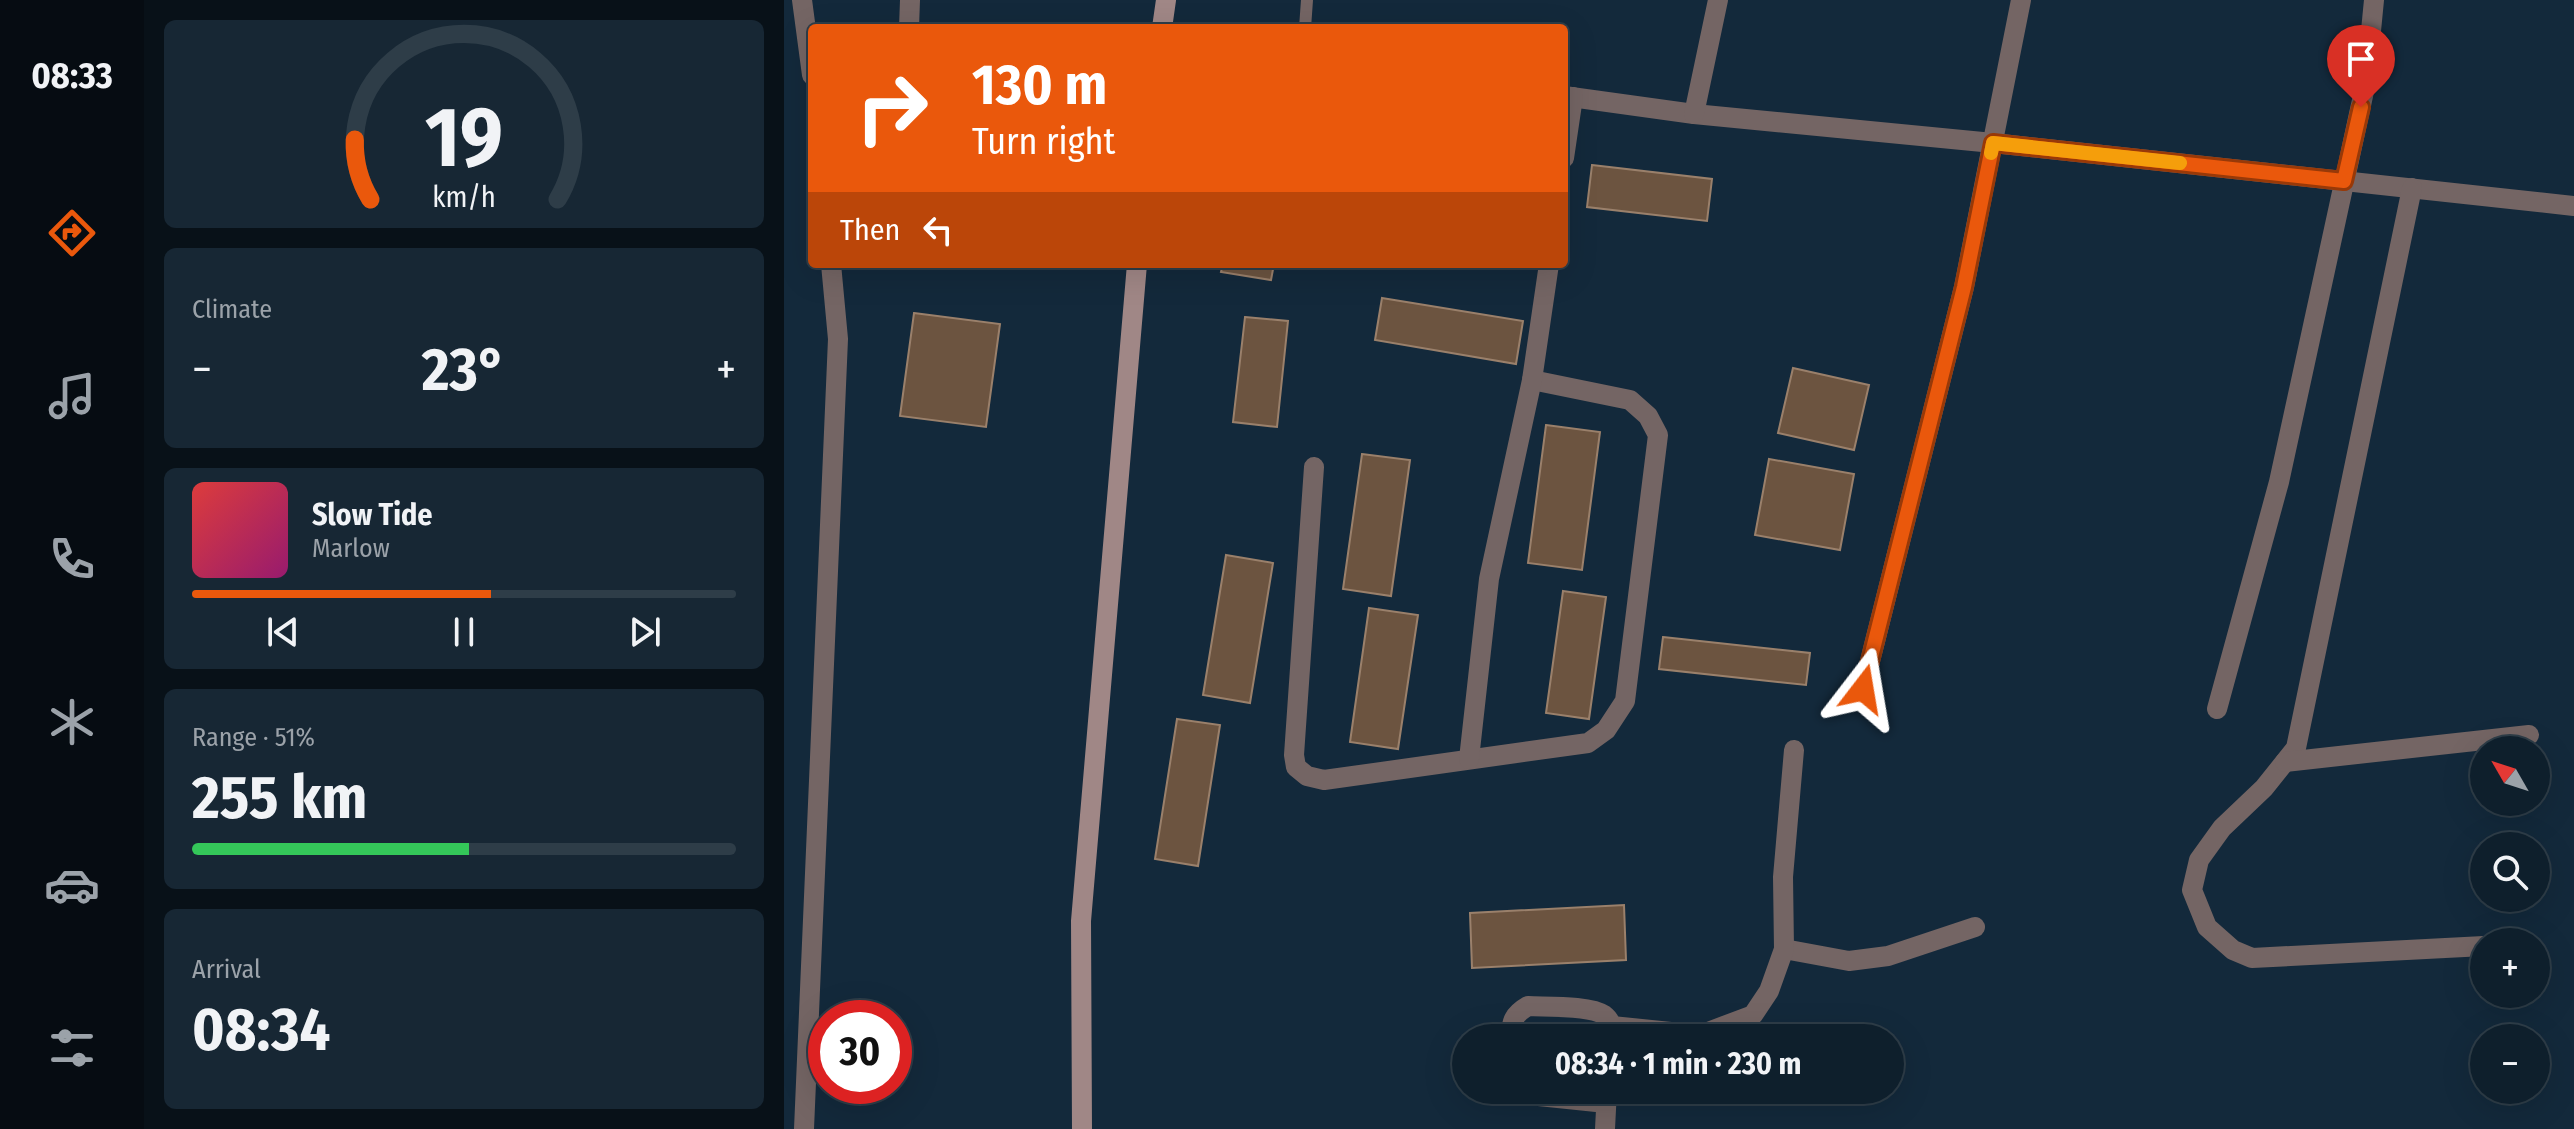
<!DOCTYPE html>
<html lang="en">
<head>
<meta charset="utf-8">
<style>
  :root { --surface:#0e1f2c; --page:#172734; --text:#f1f3f6; --muted:#9ba2a9; --line:#2e3d48; --accent:#ea580c }
  body { margin:0; font-family:"Fira Sans Condensed",sans-serif; background:var(--page); color:var(--text); height:100vh; display:flex; flex-direction:column; font-size:30px; white-space:nowrap }
  * { box-sizing:border-box; margin:0 }
  p { font-size:26px; color:var(--muted) }
  .icon { flex:none; width:44px; height:44px; fill:none; stroke:currentColor; stroke-width:2; stroke-linecap:round; stroke-linejoin:round }
  .map { position:relative; flex:1; overflow:hidden }
  .sheet { display:flex; flex-direction:column; gap:20px; padding:20px; background:#081118; width:640px }
  .sheet>* { flex:none }
  .guide { position:absolute; left:24px; top:24px; width:760px; height:244px; border-radius:8px; box-shadow:0 8px 32px #0002,0 0 0 2px var(--line); background:#ea580c; color:#fff; overflow:hidden }
  .needle { width:52px; rotate:309deg }
  .controls { position:absolute; left:1686px; top:736px; display:grid; gap:16px }
  .controls a { display:grid; place-items:center; width:80px; height:80px; border-radius:50%; background:var(--surface); box-shadow:0 8px 32px #0002,0 0 0 2px var(--line); font-size:40px }
  .speed { position:absolute; left:24px; top:1000px; display:flex; gap:16px; font-size:40px; font-weight:700; text-align:center }
  .speed>* { display:grid; place-content:center; width:104px; height:104px; border-radius:50%; background:var(--surface); box-shadow:0 8px 32px #0002,0 0 0 2px var(--line); line-height:1 }
  .speed .limit { border:12px solid #d22; background:#fff; color:#111 }
  .pin { position:absolute; display:grid; place-items:center; width:68px; height:68px; color:#fff; margin:-82px -34px; border-radius:50% 50% 50% 0; rotate:-45deg; box-shadow:0 0 8px #0007 }
  .pin .icon { rotate:45deg }
  .me { position:absolute; width:88px; margin:-44px; rotate:14deg; stroke-linejoin:round; filter:drop-shadow(0 0 6px #0008) }
  .turn { display:flex; align-items:center; gap:28px; height:168px; padding:0 32px; font-size:36px }
  .turn .icon { width:104px; height:104px; stroke-width:2.5 }
  .turn b { display:block; font-size:56px; line-height:68px }
  .then { display:flex; align-items:center; height:76px; padding:0 32px; background:#0003; gap:16px; font-size:30px }
  .big { font-size:60px; font-weight:700; line-height:1.1 }
  .sheet .widget { flex:1; display:flex; flex-direction:column; justify-content:center; gap:12px; min-width:0; padding:0 28px; border-radius:12px; background:var(--page) }
  .sheet .dial { align-items:center; gap:0 }
  .dial svg { height:208px; overflow:visible; fill:none; stroke:var(--line); stroke-width:7; stroke-linecap:round; text-anchor:middle }
  .dial text { fill:var(--text); stroke:none }
  .song { display:flex; align-items:center; gap:24px }
  .cover { width:96px; height:96px; border-radius:12px; background:linear-gradient(135deg,hsl(0 70% 55%),hsl(320 70% 35%)) }
  .played { height:8px; border-radius:4px; background:linear-gradient(90deg,var(--accent) 55%,var(--line) 55%) }
  .keys { display:flex; justify-content:space-around; direction:ltr }
  .heat { display:flex; justify-content:space-between; align-items:center; font-size:44px; direction:ltr }
  .charge { height:12px; border-radius:6px; background:linear-gradient(90deg,#34c759 51%,var(--line) 0) }
  .trip { position:absolute; left:668px; top:1024px; width:452px; height:80px; border-radius:40px; background:var(--surface); box-shadow:0 8px 32px #0002,0 0 0 2px var(--line); font-weight:700; line-height:80px; text-align:center }
  main { display:flex; flex:1; min-height:0 }
  .menu { display:flex; flex-direction:column; width:144px; justify-content:space-around; align-items:center; background:#060c12; color:var(--muted) }
  .menu .icon { width:56px; height:56px }
  .menu .current { color:var(--accent) }
  .menu b { font-size:36px; color:var(--text) }
  .map>svg:first-child { display:block }
  .building { fill:#6c5440; stroke:#9a806b; stroke-width:2 }
  .lines { fill:none; stroke-linecap:round; stroke-linejoin:round }
  .service { stroke:#746564; stroke-width:12 }
  .minor { stroke:#746564; stroke-width:20 }
  .secondary { stroke:#a08786; stroke-width:20 }
  .route-casing { stroke:#983908; stroke-width:20 }
  .route { stroke:#ea580c; stroke-width:14 }
  .slow { stroke:#f59e0b; stroke-width:14 }
</style>
</head>
<body>
<main>
<nav class="menu">
<b>08:33</b>
<svg class="icon current" aria-label="directions" viewBox="0 0 24 24"><path d="M12 3l9 9-9 9-9-9zM9 14v-3h6M13 9l2 2-2 2"/></svg>
<svg class="icon" aria-label="music" viewBox="0 0 24 24"><path d="M9 18V5l10-2v13"/><circle cx="6" cy="18" r="3"/><circle cx="16" cy="16" r="3"/></svg>
<svg class="icon" aria-label="phone" viewBox="0 0 24 24"><path d="M5 4h4l2 5-3 2q2 4 5 5l2-3 5 2v4C11 20 4 13 5 4z"/></svg>
<svg class="icon" aria-label="climate" viewBox="0 0 24 24"><path d="M12 3v18M4 7l16 10M4 17L20 7"/></svg>
<svg class="icon" aria-label="car" viewBox="0 0 24 24"><path d="M5 17H2v-5l4-1 3-4h7l3 4 3 1v5h-3M9 17h6M6 11h13"/><circle cx="7" cy="17" r="2"/><circle cx="17" cy="17" r="2"/></svg>
<svg class="icon" aria-label="filters" viewBox="0 0 24 24"><path d="M4 7h16M4 17h16"/><circle cx="9" cy="7" r="2"/><circle cx="15" cy="17" r="2"/></svg>
</nav>
<section class="sheet">
<div class="widget dial"><svg viewBox="0 0 100 80">
<path d="M14 69A42 42 0 1 1 86 69"/>
<path d="M14 69A42 42 0 0 1 8 46" stroke="#ea580c"/>
<text x="50" y="56" font-size="32" font-weight="700">19</text>
<text x="50" y="72" font-size="11">km/h</text>
</svg></div>
<div class="widget"><p>Climate</p>
<div class="heat"><a>−</a><b class="big">23°</b><a>+</a></div>
</div>
<div class="widget">
<div class="song"><i class="cover"></i><div><b>Slow Tide</b><p>Marlow</p></div></div>
<div class="played"></div>
<div class="keys"><svg class="icon" aria-label="previous" viewBox="0 0 24 24"><path d="M18 5L8 12l10 7zM5 5v14"/></svg><svg class="icon" aria-label="pause" viewBox="0 0 24 24"><path d="M8 5v14M16 5v14"/></svg><svg class="icon" aria-label="next" viewBox="0 0 24 24"><path d="M6 5l10 7-10 7zM19 5v14"/></svg></div>
</div>
<div class="widget"><p>Range · 51%</p><b class="big">255 km</b><div class="charge"></div></div>
<div class="widget"><p>Arrival</p><b class="big">08:34</b></div>
</section>
<div class="map">
<svg width="1790" height="1129" viewBox="0 0 1790 1129">
  <rect width="100%" height="100%" fill="#13293b"/>
  <g class="building">
    <path d="M 808,165 L 928,179 L 923,221 L 803,207 Z"/>
    <path d="M 439,264 L 490,264 L 487,280 L 437,272 Z"/>
    <path d="M 598,298 L 739,321 L 732,364 L 591,340 Z"/>
    <path d="M 130,313 L 216,324 L 202,427 L 116,416 Z"/>
    <path d="M 461,317 L 504,321 L 493,427 L 449,422 Z"/>
    <path d="M 1009,368 L 1085,385 L 1070,450 L 994,433 Z"/>
    <path d="M 762,425 L 816,432 L 798,570 L 744,563 Z"/>
    <path d="M 578,454 L 626,460 L 607,596 L 559,589 Z"/>
    <path d="M 985,459 L 1070,474 L 1056,550 L 971,535 Z"/>
    <path d="M 442,555 L 489,563 L 466,703 L 419,695 Z"/>
    <path d="M 779,591 L 822,597 L 805,719 L 762,713 Z"/>
    <path d="M 585,608 L 634,615 L 614,749 L 566,742 Z"/>
    <path d="M 879,637 L 1026,653 L 1022,685 L 875,669 Z"/>
    <path d="M 393,719 L 436,725 L 414,866 L 371,859 Z"/>
    <path d="M 840,905 L 842,960 L 688,968 L 686,913 Z"/>
    <path d="M 786,1026 L 787,1038 L 737,1038 L 736,1031 Z"/>
  </g>
  <g class="lines">
    <path class="service" d="M 521,28 L 523,0"/>
    <g class="minor">
      <path d="M 18,0 L 28,75"/>
      <path d="M 125,28 L 126,0"/>
      <path d="M 780,96 L 910,114 L 1209,143 L 1790,206"/>
      <path d="M 910,114 L 934,0"/>
      <path d="M 780,158 L 789,97"/>
      <path d="M 1628,188 L 1512,748 L 1480,788 L 1438,828 L 1415,860 L 1408,890 L 1423,927 L 1449,950 L 1468,958 L 1700,946"/>
      <path d="M 530,467 L 510,755 L 512,767 L 523,776 L 540,780 L 804,743 L 822,730 L 841,701 L 874,435 L 864,416 L 846,400 L 748,380"/>
      <path d="M 1079,689 L 1180,287 L 1237,0"/>
      <path d="M 1433,709 L 1495,482 L 1582,82 L 1590,0"/>
      <path d="M 685,759 L 705,579 L 748,380 L 765,264"/>
      <path d="M 1501,762 L 1745,735"/>
      <path d="M 1000,949 L 1065,961 L 1104,956 L 1191,927"/>
      <path d="M 828,1026 L 916,1035 L 969,1015 L 985,991 L 1000,949 L 999,877 L 1010,750"/>
      <path d="M 728,1038 C 726,1022 730,1014 744,1006 C 762,1007 806,1005 820,1015 C 828,1021 828,1029 828,1038"/>
      <path d="M 738,1090 L 745,1095 L 822,1103"/>
      <path d="M 20,1129 L 54,339 L 47,264"/>
      <path d="M 821,1129 L 823,1090"/>
    </g>
    <g class="secondary">
      <path d="M 378,28 L 382,0"/>
      <path d="M 298,1129 L 297,921 L 353,264"/>
    </g>
  </g>
  <g class="lines">
    <g class="route-casing">
      <path id="route" d="M 1079,689 L 1180,287 L 1209,143 L 1560,181 L 1577,107"/>
    </g>
    <use href="#route" class="route"/>
    <path class="slow" d="M 1207,153 L 1209,143 L 1396,163"/>
  </g>
</svg>
<div class="controls">
<a><svg class="needle" viewBox="-14 -14 28 28"><path d="M0-13l5 13h-10z" fill="#e53935"/><path d="M0 13l5-13h-10z" fill="#9ba2a9"/></svg></a>
<a><svg class="icon" aria-label="search" viewBox="0 0 24 24"><circle cx="10" cy="10" r="6"/><path d="M15 15l6 6"/></svg></a>
<a>+</a>
<a>−</a>
</div>
<div class="speed"><div class="limit">30</div></div>
<div class="pin" style="left:1577px;top:107px;background:#d93025"><svg class="icon" aria-label="arrive" viewBox="0 0 24 24"><path d="M6 21V4h12l-3 4 3 4H6"/></svg></div>
<svg class="me" style="left:1079px;top:689px" viewBox="-20 -20 40 40"><path d="M0-17L14 15 0 8-14 15z" fill="#ea580c" stroke="#fff" stroke-width="4"/></svg>
<div class="trip">08:34 · 1 min · 230 m</div>
<div class="guide">
<div class="turn"><svg class="icon" aria-label="right" viewBox="0 0 24 24"><path d="M7 20v-9h11M14 6l5 5-5 5"/></svg><div><b>130 m</b>Turn right</div></div>
<div class="then">Then<svg class="icon" aria-label="left" viewBox="0 0 24 24"><path d="M17 20v-9H6M10 6l-5 5 5 5"/></svg></div>
</div>
</div>
</main>
</body>
</html>
